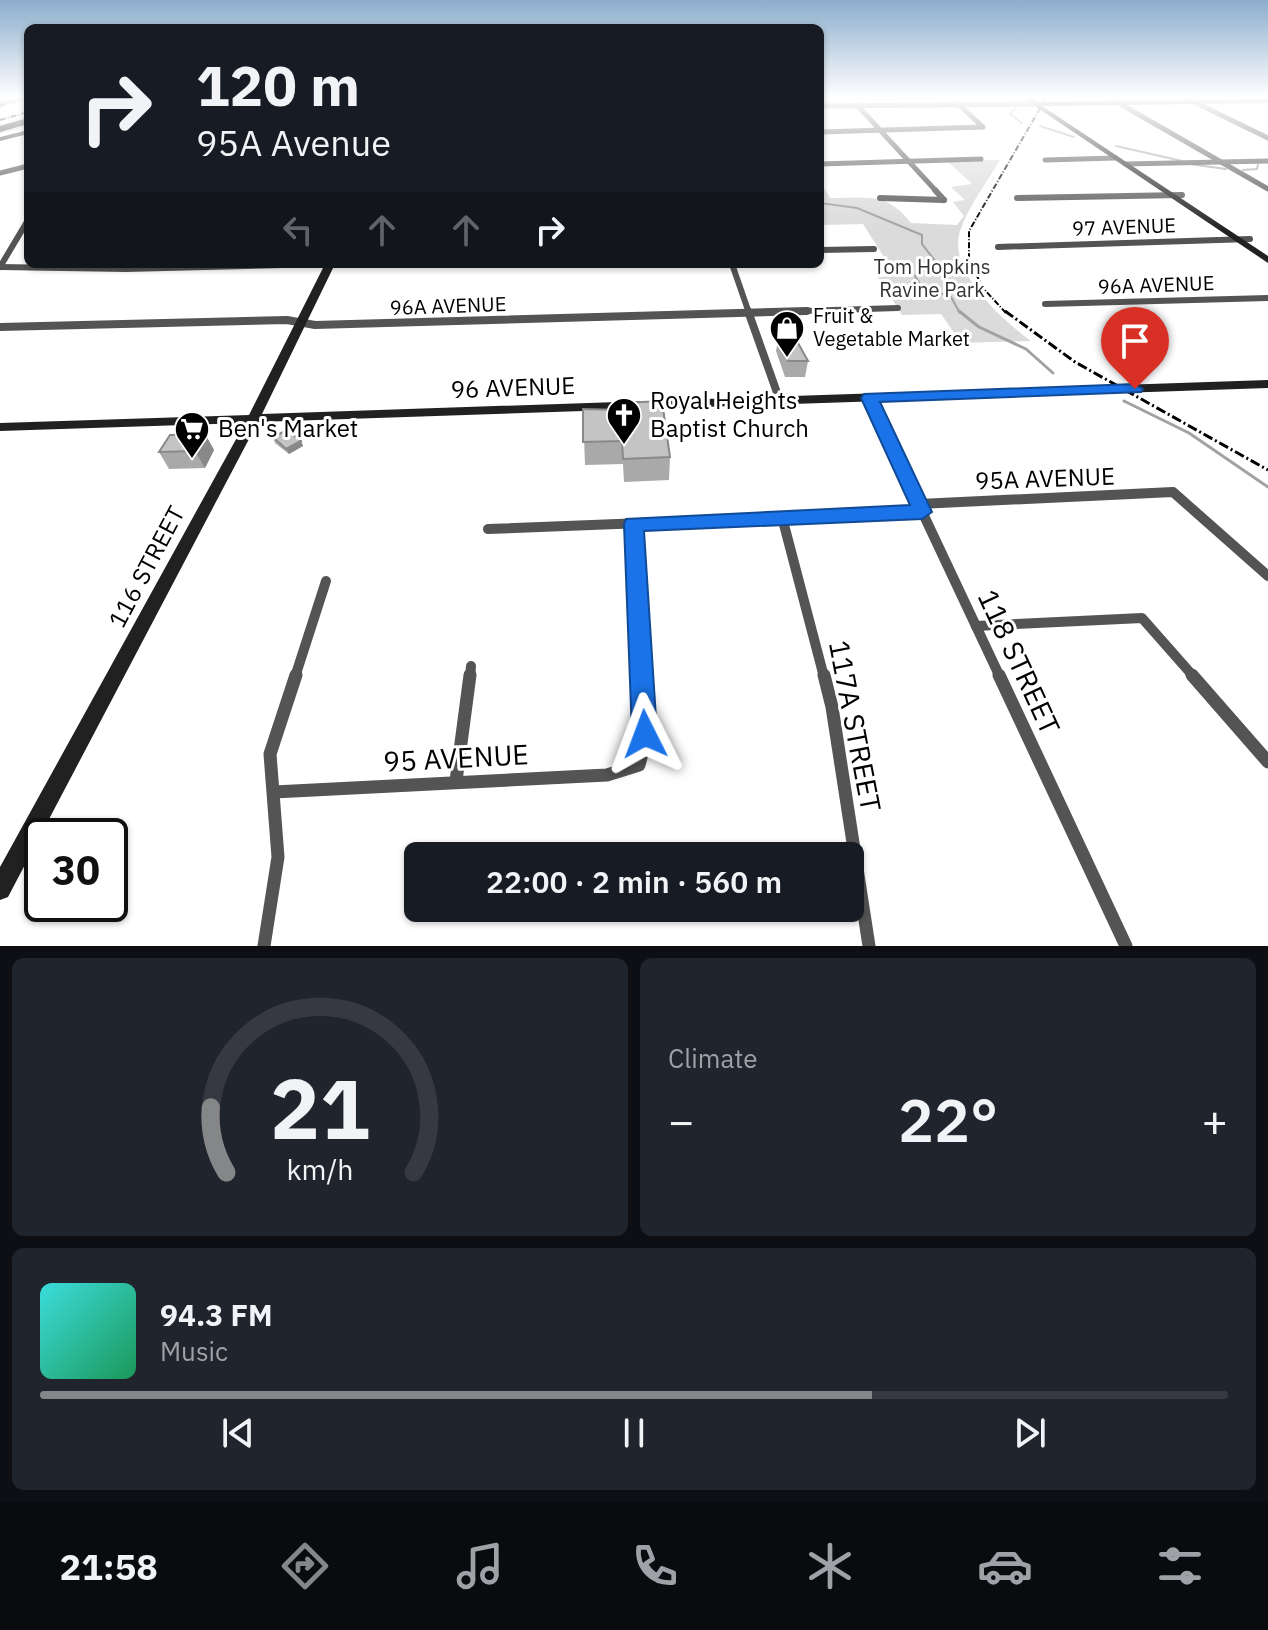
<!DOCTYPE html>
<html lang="en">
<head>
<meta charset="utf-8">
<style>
  :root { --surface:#171b24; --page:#20242c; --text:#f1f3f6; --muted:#9ea1a6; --line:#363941; --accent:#858687 }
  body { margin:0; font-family:"IBM Plex Sans",sans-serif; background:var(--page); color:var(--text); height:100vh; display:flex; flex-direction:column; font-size:30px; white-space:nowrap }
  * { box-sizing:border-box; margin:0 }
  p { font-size:26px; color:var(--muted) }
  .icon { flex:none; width:44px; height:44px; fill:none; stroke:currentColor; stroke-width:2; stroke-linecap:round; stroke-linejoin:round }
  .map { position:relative; height:946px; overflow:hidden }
  .drawer { display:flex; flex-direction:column; gap:12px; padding:12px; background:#0d0f14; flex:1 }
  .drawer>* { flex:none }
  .guide { position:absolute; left:24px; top:24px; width:800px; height:244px; border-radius:12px; box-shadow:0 2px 6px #0004; background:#171b24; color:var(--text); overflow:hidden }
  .speed { position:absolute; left:24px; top:818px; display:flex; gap:16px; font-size:40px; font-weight:700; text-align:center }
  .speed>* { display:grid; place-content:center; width:104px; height:104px; border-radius:50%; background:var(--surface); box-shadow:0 2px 6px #0004; line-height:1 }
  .speed .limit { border:4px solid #111; border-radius:12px; background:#fff; color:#111 }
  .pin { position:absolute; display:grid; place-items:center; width:68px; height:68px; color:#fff; margin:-82px -34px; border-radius:50% 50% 50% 0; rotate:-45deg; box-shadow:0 0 8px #0007 }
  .pin .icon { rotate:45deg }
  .me { position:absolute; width:88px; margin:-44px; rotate:357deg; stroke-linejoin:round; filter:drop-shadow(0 0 6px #0008) }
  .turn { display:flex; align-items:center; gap:28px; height:168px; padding:0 40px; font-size:36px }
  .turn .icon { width:104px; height:104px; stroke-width:2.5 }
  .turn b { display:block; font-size:56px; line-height:68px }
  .lanes { display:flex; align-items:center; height:76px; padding:0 40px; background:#0003; justify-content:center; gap:40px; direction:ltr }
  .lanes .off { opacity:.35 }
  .big { font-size:60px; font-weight:600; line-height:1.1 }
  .drawer .widget { flex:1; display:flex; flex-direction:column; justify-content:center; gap:12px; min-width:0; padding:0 28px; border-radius:12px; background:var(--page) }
  .drawer .dial { align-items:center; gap:0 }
  .dial svg { height:208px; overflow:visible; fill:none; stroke:var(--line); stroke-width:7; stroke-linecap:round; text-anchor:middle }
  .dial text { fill:var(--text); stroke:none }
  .song { display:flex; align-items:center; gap:24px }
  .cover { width:96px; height:96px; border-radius:12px; background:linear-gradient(135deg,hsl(180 70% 55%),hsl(150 70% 35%)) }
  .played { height:8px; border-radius:4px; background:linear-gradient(90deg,var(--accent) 70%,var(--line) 70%) }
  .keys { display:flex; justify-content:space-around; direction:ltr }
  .heat { display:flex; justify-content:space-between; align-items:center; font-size:44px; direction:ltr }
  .drawer .tiles { flex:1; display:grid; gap:12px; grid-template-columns:1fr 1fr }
  .widget:last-child { grid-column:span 2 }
  .trip { position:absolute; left:404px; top:842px; width:460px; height:80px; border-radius:12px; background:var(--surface); box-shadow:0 2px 6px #0004; font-weight:600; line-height:80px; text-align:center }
  .dock { display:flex; height:128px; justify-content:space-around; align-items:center; background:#090b0e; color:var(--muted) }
  .dock .icon { width:56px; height:56px }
  .dock .current { color:var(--accent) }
  .dock b { font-size:36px; color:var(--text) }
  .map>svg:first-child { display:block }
  .green { fill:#dbdbdb }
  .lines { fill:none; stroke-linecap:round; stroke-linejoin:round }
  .stream-far1 { stroke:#a2a2a2; stroke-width:2 }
  .stream { stroke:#a2a2a2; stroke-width:3 }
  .highway-casing { stroke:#dbdbdb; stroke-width:4 }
  .street-far4 { stroke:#545454; stroke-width:5 }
  .street-far3 { stroke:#545454; stroke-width:6 }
  .street-far2 { stroke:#545454; stroke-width:8 }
  .street-far1 { stroke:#545454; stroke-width:10 }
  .street { stroke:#545454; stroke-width:13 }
  .secondary { fill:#212121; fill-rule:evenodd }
  .highway { fill:#000; fill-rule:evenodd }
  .rail-far1 { stroke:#000; stroke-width:2; stroke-dasharray:6 2 1 2; stroke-linecap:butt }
  .rail { stroke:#000; stroke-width:3; stroke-dasharray:10 3 2 3; stroke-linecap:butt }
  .wall { fill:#a9a9a9 }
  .shaded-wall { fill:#898989 }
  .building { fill:#c4c4c4; stroke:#898989; stroke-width:2 }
  .route { fill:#1a73e8; stroke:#114b97; stroke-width:2 }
  .labels { text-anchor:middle; stroke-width:6; stroke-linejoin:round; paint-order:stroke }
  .far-street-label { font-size:20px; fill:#000; stroke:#fff }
  .far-park-label { font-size:20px; fill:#323232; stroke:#fff }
  .far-poi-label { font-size:20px; fill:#000; stroke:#fff; text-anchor:start }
  .street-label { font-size:24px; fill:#000; stroke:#fff }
  .poi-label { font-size:24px; fill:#000; stroke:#fff; text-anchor:start }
  .near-street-label { font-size:28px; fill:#000; stroke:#fff }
</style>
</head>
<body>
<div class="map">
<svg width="1268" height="946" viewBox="0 0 1268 946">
  <rect width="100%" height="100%" fill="#fff"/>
  <path class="green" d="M 1000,160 C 987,182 968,207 960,231 C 947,272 1003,320 1031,341 L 961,343 L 941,314 L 902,315 L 878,277 L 896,276 L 863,224 L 820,225 L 821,183 L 830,198 C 867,198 887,192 911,223 L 957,225 L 964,216 L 953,202 L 965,200 L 951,187 L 972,184 L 947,161 Z"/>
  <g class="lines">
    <g class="stream-far1">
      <path d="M 1016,108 L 1010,114 L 1022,123"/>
      <path d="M 1040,126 L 1074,137"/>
      <path d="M 1116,146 L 1182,161"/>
      <path d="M 1189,164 L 1226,169"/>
      <path d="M 1243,170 L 1257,169 L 1258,164"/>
      <path d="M 820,203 L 857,208 L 922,235 L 922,244 L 936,262 L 915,276 L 922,287 L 951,297 L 960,313"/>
    </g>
    <g class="stream">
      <path d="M 959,311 L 979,327 L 1026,349 L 1053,373"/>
      <path d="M 1124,401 L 1189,433 L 1268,487"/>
    </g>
    <g class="highway-casing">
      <path id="highway" d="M 28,118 L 28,124 L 0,132 L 0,126 Z"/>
    </g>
    <g class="street-far4">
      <path d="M 1110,98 L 1268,189"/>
      <path d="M 1186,98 L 1268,138"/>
      <path d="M 0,104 L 18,98"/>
      <path d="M 857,105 L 937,192"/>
      <path d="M 820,106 L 1034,104"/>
      <path d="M 820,132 L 983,127 L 957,103"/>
      <path d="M 1045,160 L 1116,158"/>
      <path d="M 820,164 L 981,159"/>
      <path d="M 1125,164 L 1268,161"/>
      <path d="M 0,173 L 28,166"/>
    </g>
    <g class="street-far3">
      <path d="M 935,190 L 944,200"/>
      <path d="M 880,198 L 944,200"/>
      <path d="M 1017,198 L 1182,195"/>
      <path d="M 998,247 L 1250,239"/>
      <path d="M 820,250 L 874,249"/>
      <path d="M 732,264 L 749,313"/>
      <path d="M 0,267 L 126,269 L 319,264"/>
      <path d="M 0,267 L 28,220"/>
      <path d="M 1045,304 L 1268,298"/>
      <path d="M 739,313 L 898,308"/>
    </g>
    <g class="street-far2">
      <path d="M 748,311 L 780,401"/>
      <path d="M 0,327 L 287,320 L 315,325 L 807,311"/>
      <path d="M 869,398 L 903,471"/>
    </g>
    <g class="street-far1">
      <path d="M 902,469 L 1000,677"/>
      <path d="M 919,504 L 1173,492 L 1268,576"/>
      <path d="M 782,517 L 824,677"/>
      <path d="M 633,524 L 641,677"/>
      <path d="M 488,529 L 922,512"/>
      <path d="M 976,626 L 1142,618 L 1194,677"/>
      <path d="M 295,677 L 326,581"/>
      <path d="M 470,677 L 471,666"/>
    </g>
    <g class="street">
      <path d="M 824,675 L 832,707 L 869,946"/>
      <path d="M 999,675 L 1126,946"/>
      <path d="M 1192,675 L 1268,762"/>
      <path d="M 456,781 L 470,675"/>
      <path d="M 274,792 L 607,775 L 639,765 L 645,742 L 641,675"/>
      <path d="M 264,946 L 278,857 L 270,754 L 296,675"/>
    </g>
    <g class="secondary">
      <path d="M 1023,98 L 1031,98 L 1036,102 L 1268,99 L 1268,103 L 1042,106 L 1268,256 L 1268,263 Z"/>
      <path d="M 28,130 L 28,134 L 0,141 L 0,137 Z"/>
      <path d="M 325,264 L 335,264 L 262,414 L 1268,380 L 1268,388 L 258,422 L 8,897 L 0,900 L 0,867 L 245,423 L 0,431 L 0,423 L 249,415 Z"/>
    </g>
    <use href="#highway" class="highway"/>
    <g class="rail-far1">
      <path d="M 0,106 L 28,98"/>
      <path d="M 0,120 L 28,112"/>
      <path d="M 1006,313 L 983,288 L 969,260 L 969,231 L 1046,98"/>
    </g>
    <path class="rail" d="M 1005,311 L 1075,362 L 1268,470"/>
  </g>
  <g class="wall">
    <path d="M 779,335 L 808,361 L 805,377 L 785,377 L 776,351 Z"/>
    <path d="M 583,409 L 670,457 L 669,480 L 624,482 L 623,464 L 585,465 Z"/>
    <path d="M 205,434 L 214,450 L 205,468 L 169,469 L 159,452 Z"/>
    <path d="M 273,437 L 301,441 L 303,446 L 289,454 L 275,443 Z"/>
  </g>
  <g class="shaded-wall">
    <path d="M 205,434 L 214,450 L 205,468 L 195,451 Z"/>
    <path d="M 301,441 L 303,446 L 289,454 L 286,449 Z"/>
  </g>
  <g class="building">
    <path d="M 793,334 L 808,361 L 788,361 L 779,335 Z"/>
    <path d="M 662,401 L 670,457 L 623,459 L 622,441 L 583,442 L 583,409 L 623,410 L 622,403 Z"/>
    <path d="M 287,430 L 301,441 L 286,449 L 273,437 Z"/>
    <path d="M 205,434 L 195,451 L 159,452 L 170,435 Z"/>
  </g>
  <linearGradient id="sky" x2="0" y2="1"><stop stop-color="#8cadcc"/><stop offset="0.42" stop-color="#fff"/><stop offset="1" stop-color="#fff" stop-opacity="0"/></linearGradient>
  <rect width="1268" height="231" fill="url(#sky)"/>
  <path class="route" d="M 1135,384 L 1143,389 L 1141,392 L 880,402 L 932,512 L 922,519 L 644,531 L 657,734 L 654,743 L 645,746 L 636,743 L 632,734 L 624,524 L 626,519 L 910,505 L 861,398 L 864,394 Z"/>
  <defs>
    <g id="shop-pin" transform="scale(1.8)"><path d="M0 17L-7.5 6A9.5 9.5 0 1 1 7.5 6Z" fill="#000" stroke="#fff"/><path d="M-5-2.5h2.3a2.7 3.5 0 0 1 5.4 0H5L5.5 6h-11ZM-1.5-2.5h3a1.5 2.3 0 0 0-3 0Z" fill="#fff"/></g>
    <g id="church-pin" transform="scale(1.8)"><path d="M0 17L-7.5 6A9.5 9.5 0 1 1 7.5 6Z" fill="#000" stroke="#fff"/><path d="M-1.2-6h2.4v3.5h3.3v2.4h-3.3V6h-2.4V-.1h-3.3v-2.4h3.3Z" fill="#fff"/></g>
    <g id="supermarket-pin" transform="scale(1.8)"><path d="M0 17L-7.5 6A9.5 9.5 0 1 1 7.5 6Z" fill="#000" stroke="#fff"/><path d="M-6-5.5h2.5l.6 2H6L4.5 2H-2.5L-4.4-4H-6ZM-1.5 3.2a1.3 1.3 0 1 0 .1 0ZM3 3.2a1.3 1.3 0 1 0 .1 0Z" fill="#fff"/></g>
  </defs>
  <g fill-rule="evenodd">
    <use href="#shop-pin" x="787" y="328"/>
    <use href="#church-pin" x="624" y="415"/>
    <use href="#supermarket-pin" x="192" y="429"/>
  </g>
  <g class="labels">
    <g class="far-street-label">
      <text transform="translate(1124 227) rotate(-2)" y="7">97 AVENUE</text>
      <text transform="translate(1156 285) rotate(-2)" y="7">96A AVENUE</text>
      <text transform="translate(448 306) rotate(-2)" y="7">96A AVENUE</text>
    </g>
    <g class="far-park-label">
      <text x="932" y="274">Tom Hopkins<tspan x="932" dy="23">Ravine Park</tspan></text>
    </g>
    <g class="far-poi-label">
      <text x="813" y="323">Fruit &amp;<tspan x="813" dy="23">Vegetable Market</tspan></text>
    </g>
    <g class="street-label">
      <text transform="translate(513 388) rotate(-2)" y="8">96 AVENUE</text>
      <text transform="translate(1045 479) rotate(-2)" y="8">95A AVENUE</text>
      <text transform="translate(147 567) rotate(-62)" y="8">116 STREET</text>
    </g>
    <g class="poi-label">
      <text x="650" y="409">Royal Heights<tspan x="650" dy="28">Baptist Church</tspan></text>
      <text x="218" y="437">Ben's Market</text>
    </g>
    <g class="near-street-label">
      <text transform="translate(1019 662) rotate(65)" y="10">118 STREET</text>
      <text transform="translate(855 726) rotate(79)" y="10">117A STREET</text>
      <text transform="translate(456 758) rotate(-3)" y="10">95 AVENUE</text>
    </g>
  </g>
</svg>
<div class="speed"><div class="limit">30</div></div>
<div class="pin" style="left:1135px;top:389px;background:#d93025"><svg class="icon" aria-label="arrive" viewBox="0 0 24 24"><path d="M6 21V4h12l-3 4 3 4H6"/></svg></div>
<svg class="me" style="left:645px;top:734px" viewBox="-20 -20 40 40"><path d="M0-17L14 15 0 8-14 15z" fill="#1a73e8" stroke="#fff" stroke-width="4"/></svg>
<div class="trip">22:00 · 2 min · 560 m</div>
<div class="guide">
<div class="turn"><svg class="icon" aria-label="right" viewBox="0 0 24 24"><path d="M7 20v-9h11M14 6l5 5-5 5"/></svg><div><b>120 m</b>95A Avenue</div></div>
<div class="lanes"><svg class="icon off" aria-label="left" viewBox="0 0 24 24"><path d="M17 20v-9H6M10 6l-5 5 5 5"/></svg><svg class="icon off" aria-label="ahead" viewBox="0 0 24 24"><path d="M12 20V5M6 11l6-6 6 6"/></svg><svg class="icon off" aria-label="ahead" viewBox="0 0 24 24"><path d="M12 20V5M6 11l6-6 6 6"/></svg><svg class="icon" aria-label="right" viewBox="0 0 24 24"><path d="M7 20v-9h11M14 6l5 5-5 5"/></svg></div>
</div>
</div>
<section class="drawer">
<div class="tiles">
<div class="widget dial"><svg viewBox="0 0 100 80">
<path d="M14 69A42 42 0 1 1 86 69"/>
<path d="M14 69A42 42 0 0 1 8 44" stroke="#858687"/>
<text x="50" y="56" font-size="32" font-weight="700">21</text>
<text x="50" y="72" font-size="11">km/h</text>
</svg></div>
<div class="widget"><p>Climate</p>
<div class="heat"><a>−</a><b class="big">22°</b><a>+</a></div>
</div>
<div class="widget">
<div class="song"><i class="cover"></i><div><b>94.3 FM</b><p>Music</p></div></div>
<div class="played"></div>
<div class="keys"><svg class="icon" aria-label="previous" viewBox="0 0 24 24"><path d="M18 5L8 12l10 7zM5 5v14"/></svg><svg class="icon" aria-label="pause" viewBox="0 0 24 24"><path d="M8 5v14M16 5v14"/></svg><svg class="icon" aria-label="next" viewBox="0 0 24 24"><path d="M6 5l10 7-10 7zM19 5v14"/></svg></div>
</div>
</div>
</section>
<nav class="dock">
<b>21:58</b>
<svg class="icon current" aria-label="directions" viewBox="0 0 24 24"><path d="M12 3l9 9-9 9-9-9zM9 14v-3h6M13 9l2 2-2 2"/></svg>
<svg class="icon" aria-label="music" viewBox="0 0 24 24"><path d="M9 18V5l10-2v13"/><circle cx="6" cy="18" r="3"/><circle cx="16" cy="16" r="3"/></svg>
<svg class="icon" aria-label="phone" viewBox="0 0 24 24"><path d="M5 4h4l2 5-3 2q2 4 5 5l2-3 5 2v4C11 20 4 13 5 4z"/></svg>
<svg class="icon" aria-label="climate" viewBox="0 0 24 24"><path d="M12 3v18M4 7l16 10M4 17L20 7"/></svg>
<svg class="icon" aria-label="car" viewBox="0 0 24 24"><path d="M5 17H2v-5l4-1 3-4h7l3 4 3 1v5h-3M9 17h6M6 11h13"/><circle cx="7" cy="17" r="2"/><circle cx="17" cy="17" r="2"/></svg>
<svg class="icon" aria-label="filters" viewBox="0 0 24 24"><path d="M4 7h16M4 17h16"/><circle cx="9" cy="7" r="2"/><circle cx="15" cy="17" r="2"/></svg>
</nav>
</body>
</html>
